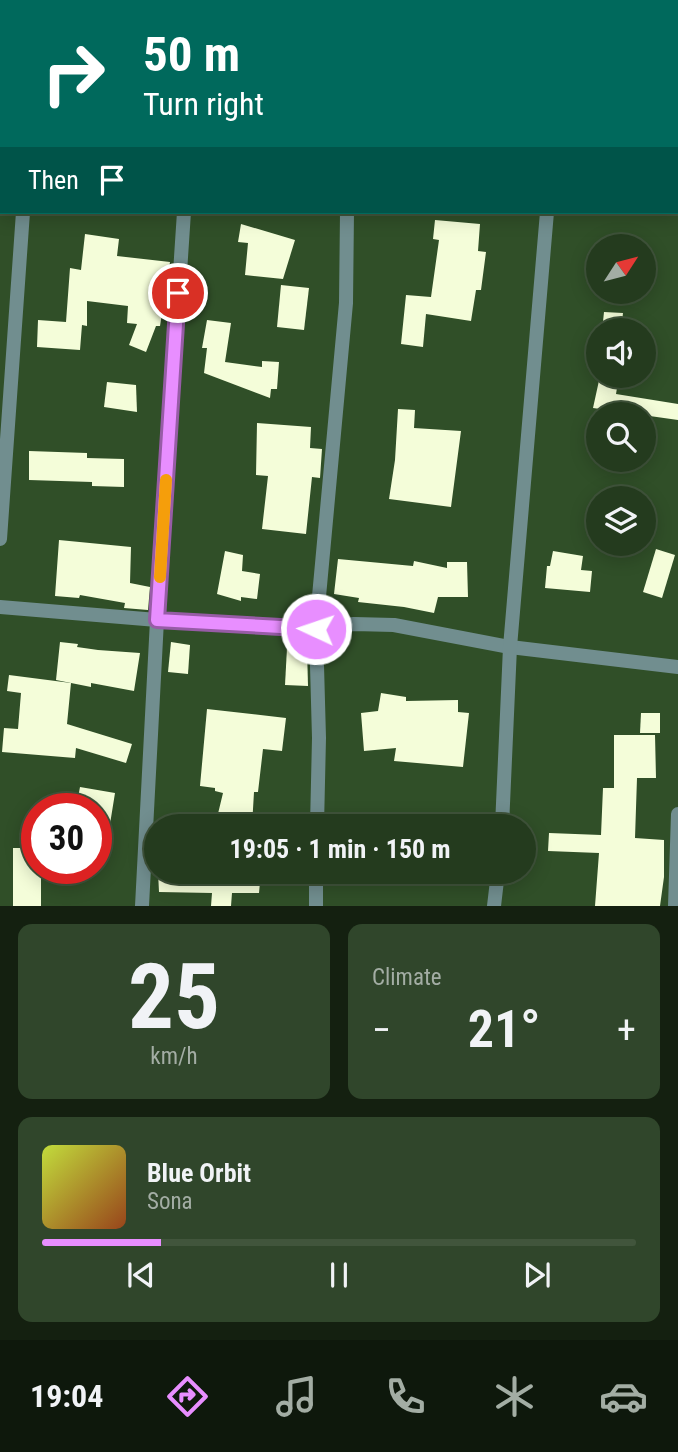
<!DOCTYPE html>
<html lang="en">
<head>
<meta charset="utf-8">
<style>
  :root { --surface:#243b1e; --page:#30462b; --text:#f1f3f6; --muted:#a3ada4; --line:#41553c; --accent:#e88eff }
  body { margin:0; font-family:"Roboto Condensed",sans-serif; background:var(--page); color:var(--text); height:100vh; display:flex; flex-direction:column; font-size:26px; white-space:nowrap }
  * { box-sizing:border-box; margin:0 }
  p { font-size:23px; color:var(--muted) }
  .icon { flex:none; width:38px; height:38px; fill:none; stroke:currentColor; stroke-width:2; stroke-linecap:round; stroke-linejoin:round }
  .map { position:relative; height:906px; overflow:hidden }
  .drawer { display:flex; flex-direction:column; gap:18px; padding:18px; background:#142010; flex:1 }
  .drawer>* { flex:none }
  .guide { position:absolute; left:0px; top:0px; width:679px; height:214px; box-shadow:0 4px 18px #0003,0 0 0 2px var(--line); background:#00695c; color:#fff; overflow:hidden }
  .needle { width:46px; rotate:54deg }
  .fabs { position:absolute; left:586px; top:234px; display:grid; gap:14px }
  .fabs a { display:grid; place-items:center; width:70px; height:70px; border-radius:50%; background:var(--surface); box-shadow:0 4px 18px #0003,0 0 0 2px var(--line); font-size:35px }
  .speed { position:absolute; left:21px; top:793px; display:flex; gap:14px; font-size:35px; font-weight:700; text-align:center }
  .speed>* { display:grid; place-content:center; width:91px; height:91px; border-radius:50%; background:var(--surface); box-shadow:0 4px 18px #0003,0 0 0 2px var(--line); line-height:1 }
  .speed .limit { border:10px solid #d22; background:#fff; color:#111 }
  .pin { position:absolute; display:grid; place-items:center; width:60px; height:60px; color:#fff; margin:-30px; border:4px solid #fff; border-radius:50%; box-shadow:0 2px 7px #0007 }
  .me { position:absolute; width:77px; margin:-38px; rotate:273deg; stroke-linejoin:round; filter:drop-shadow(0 0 5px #0008) }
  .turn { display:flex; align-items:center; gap:24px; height:147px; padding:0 28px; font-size:32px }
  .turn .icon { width:91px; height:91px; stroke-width:2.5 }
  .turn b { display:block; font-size:49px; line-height:60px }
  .then { display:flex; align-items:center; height:66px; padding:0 28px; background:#0003; gap:14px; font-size:26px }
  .big { font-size:52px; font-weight:700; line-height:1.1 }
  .drawer .tile { flex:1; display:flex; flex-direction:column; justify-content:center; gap:10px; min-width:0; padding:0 24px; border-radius:14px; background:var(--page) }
  .drawer .dial { align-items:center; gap:0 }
  .dial b { font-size:91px; line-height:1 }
  .song { display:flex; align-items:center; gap:21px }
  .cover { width:84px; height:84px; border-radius:10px; background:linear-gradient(135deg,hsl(70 70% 55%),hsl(20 70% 35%)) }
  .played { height:7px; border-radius:4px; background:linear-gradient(90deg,var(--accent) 20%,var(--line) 20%) }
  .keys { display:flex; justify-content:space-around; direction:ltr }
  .heat { display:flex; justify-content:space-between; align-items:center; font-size:38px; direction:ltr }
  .drawer .tiles { flex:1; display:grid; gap:18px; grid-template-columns:1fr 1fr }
  .tile:last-child { grid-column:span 2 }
  .trip { position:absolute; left:144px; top:814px; width:392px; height:70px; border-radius:35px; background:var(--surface); box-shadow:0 4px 18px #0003,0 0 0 2px var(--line); font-weight:700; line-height:70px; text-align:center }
  .menu { display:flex; height:112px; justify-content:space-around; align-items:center; background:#0e180c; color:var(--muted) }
  .menu .icon { width:49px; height:49px }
  .menu .current { color:var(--accent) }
  .menu b { font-size:32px; color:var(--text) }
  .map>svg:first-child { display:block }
  .building { fill:#f4fdd9 }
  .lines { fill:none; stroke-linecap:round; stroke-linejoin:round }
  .minor { stroke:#718e8f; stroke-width:14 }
  .route-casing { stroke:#975ca6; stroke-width:18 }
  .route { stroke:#e88eff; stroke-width:12 }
  .slow { stroke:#f59e0b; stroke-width:12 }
</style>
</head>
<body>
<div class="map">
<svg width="678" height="906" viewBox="0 0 678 906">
  <rect width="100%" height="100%" fill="#304f28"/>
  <g class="building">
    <path d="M 435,220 L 480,224 L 478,251 L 486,252 L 481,290 L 476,290 L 471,321 L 426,314 L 423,347 L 401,344 L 406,295 L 431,297 L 439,240 L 433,239 Z"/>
    <path d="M 241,224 L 295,240 L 283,279 L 245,275 L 248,243 L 238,242 Z"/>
    <path d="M 85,234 L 119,239 L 117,256 L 170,262 L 160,326 L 156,326 L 146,352 L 129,345 L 137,324 L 127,323 L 128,306 L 87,301 L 87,326 L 82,325 L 80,350 L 37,347 L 38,320 L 66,322 L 70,268 L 81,270 Z"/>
    <path d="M 281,285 L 309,288 L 304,330 L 277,327 Z"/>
    <path d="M 604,312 L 623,313 L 621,331 L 602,331 Z"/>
    <path d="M 207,320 L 231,323 L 225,362 L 262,367 L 262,361 L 279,362 L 277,389 L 271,389 L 270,398 L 204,373 L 207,348 L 202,348 Z"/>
    <path d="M 600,376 L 619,376 L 616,394 L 678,404 L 678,420 L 593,408 Z"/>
    <path d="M 107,382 L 136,385 L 137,412 L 104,407 Z"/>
    <path d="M 398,409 L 415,410 L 414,428 L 461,431 L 451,507 L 389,499 L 395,460 Z"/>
    <path d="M 257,423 L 311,427 L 310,448 L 322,449 L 320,478 L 312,477 L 306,534 L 262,529 L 268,476 L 256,475 Z"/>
    <path d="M 29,451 L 87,453 L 87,458 L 124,459 L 124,487 L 92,486 L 92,482 L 29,480 Z"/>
    <path d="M 59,540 L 131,547 L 130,583 L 150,587 L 148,610 L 124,608 L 125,603 L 80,595 L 79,598 L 55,596 Z"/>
    <path d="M 656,549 L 675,555 L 662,598 L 643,592 Z"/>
    <path d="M 225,551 L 243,555 L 242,571 L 260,574 L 257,599 L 241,597 L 241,601 L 217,594 Z"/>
    <path d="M 553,551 L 583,556 L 581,570 L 592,571 L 590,592 L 545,588 L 547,566 L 550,566 Z"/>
    <path d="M 338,559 L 413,566 L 414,561 L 447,568 L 447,562 L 467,562 L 468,597 L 438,597 L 434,613 L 404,607 L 358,602 L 359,598 L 334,594 Z"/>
    <path d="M 60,642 L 78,644 L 77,647 L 98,650 L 140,653 L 134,691 L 91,683 L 91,687 L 56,680 Z"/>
    <path d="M 171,642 L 190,645 L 188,674 L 168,672 Z"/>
    <path d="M 287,648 L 307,649 L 308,686 L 285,685 Z"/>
    <path d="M 9,675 L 71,683 L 67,724 L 132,744 L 126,763 L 76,748 L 75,758 L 2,752 L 4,728 L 18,729 L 21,693 L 7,691 Z"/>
    <path d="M 381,693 L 406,697 L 406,701 L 458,700 L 458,712 L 469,713 L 463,767 L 394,761 L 396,748 L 364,751 L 361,713 L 378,711 Z"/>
    <path d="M 207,709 L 286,718 L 282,751 L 263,749 L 258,792 L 254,792 L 252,826 L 215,826 L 223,793 L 215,791 L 215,788 L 200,786 Z"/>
    <path d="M 641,713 L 660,713 L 660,733 L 640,733 Z"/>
    <path d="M 614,735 L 655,735 L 656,778 L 637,778 L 635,838 L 664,840 L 664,877 L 660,906 L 595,906 L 599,853 L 548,851 L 549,833 L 601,835 L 603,788 L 614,788 Z"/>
    <path d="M 80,787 L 115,793 L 106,849 L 96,848 L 96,808 L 76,808 Z"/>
    <path d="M 13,848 L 37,848 L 37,868 L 41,868 L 41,906 L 13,906 Z"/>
    <path d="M 158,872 L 190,872 L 260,882 L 259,893 L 232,893 L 231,906 L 211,906 L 212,893 L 159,892 Z"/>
  </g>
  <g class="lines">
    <g class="minor">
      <path d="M 538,0 L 538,2"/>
      <path d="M 35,2 L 35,0"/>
      <path d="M 195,2 L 195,0"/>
      <path d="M 364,2 L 364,0"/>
      <path d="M 0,110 L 2,110"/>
      <path d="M 677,148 L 678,149"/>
      <path d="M 0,539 L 23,212"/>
      <path d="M 0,607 L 157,620 L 316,629 L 354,624 L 394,625 L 510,647 L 678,667"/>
      <path d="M 317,826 L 319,738 L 316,629 L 346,303 L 347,212"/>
      <path d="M 502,826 L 510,647 L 547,212"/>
      <path d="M 142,906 L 157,620 L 184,212"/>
      <path d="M 316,906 L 316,872"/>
      <path d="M 494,906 L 498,872"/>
      <path d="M 675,906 L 678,814"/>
    </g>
  </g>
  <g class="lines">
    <g class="route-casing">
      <path id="route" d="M 178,293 L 157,620 L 316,629"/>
    </g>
    <use href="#route" class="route"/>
    <path class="slow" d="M 160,577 L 166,480"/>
  </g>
</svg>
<div class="fabs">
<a><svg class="needle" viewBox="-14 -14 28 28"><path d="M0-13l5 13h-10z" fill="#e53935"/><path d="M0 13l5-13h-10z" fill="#a3ada4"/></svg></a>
<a><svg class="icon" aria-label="sound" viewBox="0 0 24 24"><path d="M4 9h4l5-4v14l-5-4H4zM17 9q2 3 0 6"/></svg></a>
<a><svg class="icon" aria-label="search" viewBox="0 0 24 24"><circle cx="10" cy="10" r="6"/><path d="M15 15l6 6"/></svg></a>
<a><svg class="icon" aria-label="layers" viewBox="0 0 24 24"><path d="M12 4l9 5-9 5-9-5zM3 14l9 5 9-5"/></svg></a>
</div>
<div class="speed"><div class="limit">30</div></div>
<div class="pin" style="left:178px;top:293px;background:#d93025"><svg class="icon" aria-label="arrive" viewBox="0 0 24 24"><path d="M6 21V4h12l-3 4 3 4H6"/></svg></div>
<svg class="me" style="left:316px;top:629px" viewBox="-20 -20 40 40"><circle r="17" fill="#e88eff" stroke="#fff" stroke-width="3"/><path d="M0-11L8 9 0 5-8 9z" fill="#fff"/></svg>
<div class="trip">19:05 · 1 min · 150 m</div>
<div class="guide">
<div class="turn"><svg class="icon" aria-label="right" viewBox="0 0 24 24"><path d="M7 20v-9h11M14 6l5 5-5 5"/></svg><div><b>50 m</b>Turn right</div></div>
<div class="then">Then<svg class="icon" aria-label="arrive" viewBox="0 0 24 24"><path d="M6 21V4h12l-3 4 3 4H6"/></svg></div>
</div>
</div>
<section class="drawer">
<div class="tiles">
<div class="tile dial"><b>25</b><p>km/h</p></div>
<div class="tile"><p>Climate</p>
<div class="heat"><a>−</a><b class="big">21°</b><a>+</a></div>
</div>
<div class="tile">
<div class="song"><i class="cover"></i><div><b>Blue Orbit</b><p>Sona</p></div></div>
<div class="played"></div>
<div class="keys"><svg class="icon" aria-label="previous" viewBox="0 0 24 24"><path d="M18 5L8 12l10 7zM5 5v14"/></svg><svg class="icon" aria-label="pause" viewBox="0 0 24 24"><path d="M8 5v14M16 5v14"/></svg><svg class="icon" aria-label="next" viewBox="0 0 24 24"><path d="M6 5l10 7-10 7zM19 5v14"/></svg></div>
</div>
</div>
</section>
<nav class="menu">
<b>19:04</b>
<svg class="icon current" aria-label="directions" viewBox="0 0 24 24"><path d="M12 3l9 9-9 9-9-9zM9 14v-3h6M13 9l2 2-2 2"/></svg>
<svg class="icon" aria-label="music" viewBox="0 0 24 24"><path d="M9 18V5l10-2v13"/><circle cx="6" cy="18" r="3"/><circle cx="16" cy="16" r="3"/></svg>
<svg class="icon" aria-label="phone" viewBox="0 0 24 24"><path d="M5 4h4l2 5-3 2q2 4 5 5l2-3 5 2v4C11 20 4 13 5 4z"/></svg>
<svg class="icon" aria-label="climate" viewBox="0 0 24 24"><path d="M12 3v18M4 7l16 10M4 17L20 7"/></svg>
<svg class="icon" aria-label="car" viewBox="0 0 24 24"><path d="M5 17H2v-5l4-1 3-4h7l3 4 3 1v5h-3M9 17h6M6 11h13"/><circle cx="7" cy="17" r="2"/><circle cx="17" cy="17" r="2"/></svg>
</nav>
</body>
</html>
